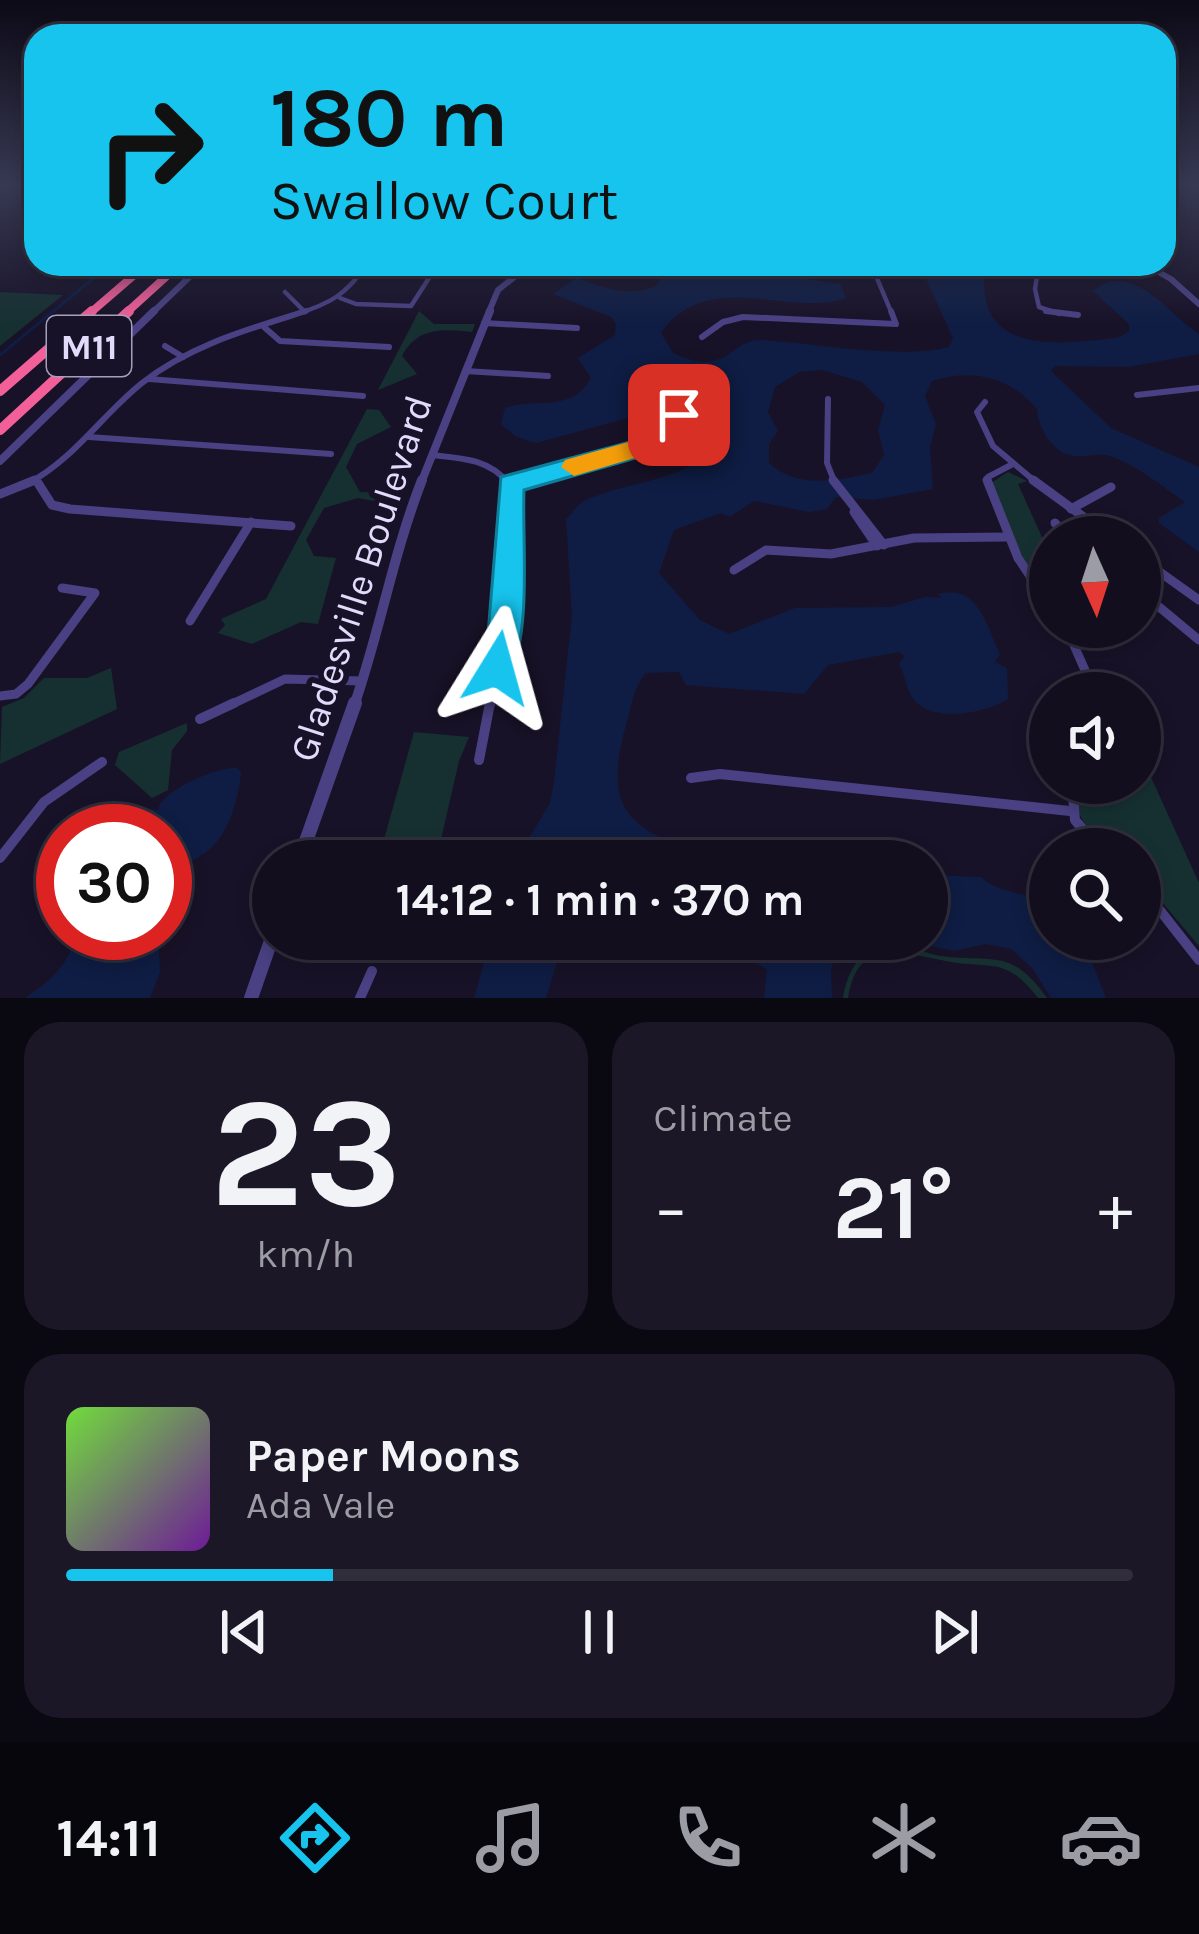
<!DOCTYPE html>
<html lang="en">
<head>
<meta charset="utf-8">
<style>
  :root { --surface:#120e1e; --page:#1b1727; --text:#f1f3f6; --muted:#9c9ca4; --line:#312e3c; --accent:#16c4ee }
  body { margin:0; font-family:Karla,sans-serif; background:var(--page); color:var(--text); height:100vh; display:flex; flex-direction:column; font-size:45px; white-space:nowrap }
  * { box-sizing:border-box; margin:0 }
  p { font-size:39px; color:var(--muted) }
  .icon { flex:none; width:66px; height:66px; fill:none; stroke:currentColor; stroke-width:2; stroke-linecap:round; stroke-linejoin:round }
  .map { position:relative; height:998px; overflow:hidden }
  .panel { display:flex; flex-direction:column; gap:24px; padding:24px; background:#0a0810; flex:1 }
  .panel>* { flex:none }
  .top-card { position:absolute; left:24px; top:24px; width:1152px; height:252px; border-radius:36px; box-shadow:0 6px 18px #0003,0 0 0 3px var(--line); background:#16c4ee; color:#111; overflow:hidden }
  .needle { width:78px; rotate:177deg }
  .controls { position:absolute; left:1029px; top:516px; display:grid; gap:24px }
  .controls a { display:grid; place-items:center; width:132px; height:132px; border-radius:50%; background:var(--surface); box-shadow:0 6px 18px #0003,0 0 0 3px var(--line); font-size:60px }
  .speed { position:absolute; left:36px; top:804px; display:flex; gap:24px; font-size:60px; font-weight:700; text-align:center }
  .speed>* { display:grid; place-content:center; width:156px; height:156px; border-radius:50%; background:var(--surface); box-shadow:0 6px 18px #0003,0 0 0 3px var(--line); line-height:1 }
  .speed .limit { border:18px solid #d22; background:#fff; color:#111 }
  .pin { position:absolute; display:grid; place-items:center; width:102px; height:102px; color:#fff; margin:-51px; border-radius:24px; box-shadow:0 6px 18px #0006 }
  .me { position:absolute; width:132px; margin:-66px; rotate:8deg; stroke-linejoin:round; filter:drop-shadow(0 0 9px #0008) }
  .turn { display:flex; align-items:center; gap:42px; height:252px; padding:0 48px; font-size:54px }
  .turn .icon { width:156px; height:156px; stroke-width:2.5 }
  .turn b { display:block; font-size:84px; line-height:102px }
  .big { font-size:90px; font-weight:700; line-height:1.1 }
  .panel .tile { flex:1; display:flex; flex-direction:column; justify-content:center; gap:18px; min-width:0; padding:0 42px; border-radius:36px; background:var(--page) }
  .panel .dial { align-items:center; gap:0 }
  .dial b { font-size:156px; line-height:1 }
  .song { display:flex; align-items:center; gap:36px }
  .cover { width:144px; height:144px; border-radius:18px; background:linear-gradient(135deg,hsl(100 70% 55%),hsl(280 70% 35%)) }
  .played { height:12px; border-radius:6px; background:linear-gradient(90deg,var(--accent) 25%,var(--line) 25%) }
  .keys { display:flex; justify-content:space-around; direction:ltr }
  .heat { display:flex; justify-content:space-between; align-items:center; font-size:66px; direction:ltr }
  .panel .tiles { flex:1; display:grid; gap:24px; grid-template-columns:1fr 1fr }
  .tile:last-child { grid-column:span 2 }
  .trip { position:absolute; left:252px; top:840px; width:696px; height:120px; border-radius:60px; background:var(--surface); box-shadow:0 6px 18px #0003,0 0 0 3px var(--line); font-weight:700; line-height:120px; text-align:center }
  .menu { display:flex; height:192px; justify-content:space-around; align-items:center; background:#07060c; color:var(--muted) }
  .menu .icon { width:84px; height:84px }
  .menu .current { color:var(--accent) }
  .menu b { font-size:54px; color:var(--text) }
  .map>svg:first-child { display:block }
  .green { fill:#163031 }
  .water { fill:#0f1d44; fill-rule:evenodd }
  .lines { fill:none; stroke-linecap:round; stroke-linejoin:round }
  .stream { stroke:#0f1d44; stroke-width:3 }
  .minor-far3 { stroke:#494183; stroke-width:4.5 }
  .minor-far2 { stroke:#494183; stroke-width:6 }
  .minor-far1 { stroke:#494183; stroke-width:9 }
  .minor { stroke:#494183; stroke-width:10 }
  .tertiary-far3 { stroke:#494183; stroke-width:6 }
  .tertiary-far2 { stroke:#494183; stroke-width:8 }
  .tertiary-far1 { stroke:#494183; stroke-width:10 }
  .tertiary { stroke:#494183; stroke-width:14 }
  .motorway-far1 { stroke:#f36099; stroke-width:8 }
  .motorway { stroke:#f36099; stroke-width:10 }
  .route { fill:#16c4ee; stroke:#0e7f9b; stroke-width:3 }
  .slow { fill:#f59e0b }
  .labels { text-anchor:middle; stroke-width:12; stroke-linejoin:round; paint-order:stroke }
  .shield { fill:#181228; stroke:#a59fbc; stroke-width:3 }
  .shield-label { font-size:36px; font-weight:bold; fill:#e2dbfc }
  .street-label { font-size:39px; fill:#e2dbfc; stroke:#181228 }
</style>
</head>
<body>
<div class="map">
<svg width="1199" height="998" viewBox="0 0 1199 998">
  <rect width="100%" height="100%" fill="#181228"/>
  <g class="green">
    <path d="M 0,292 L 63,295 L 0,346 Z"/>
    <path d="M 419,311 L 434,324 L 475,324 L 472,332 C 443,329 417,327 402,356 L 417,374 L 378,390 Z"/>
    <path d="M 367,409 L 379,410 L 391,427 L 357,444 L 346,467 L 360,492 L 405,493 L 400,506 L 358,498 L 324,508 L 306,540 L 314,556 L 336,558 L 318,624 L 301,622 L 252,644 L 218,633 L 225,625 L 221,619 L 266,599 Z"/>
    <path d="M 1008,472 L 1027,481 L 1018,484 L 1050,555 L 1050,599 L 1023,558 L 991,483 Z"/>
    <path d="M 111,668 L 117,709 L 0,764 L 2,707 L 24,698 L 44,678 L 87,678 Z"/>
    <path d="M 187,723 L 187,731 L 172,750 L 168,790 L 152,798 L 115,765 L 119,752 Z"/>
    <path d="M 414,732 L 469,737 L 459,761 L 436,861 L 378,861 Z"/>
    <path d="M 1140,753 L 1199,883 L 1199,946 L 1140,876 L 1140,849 L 1108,849 C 1088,830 1069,812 1081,783 L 1140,783 Z"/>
    <path d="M 892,944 C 911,946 928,955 948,957 C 998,961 1013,951 1047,998 L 1038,998 C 1005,955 991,970 946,961 C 903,953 857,936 848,998 L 843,998 C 848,968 861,948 892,944 Z"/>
  </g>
  <g class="water">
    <path d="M 726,264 L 764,264 L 786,276 L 841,284 L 846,298 C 791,318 706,267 661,333 L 673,353 C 727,379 731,339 760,340 C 812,343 901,360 949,347 L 953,338 L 919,264 L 986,264 C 971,355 1055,346 1120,337 L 1129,331 L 1129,324 L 1093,291 C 1132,258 1169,315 1199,334 L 1199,354 L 1128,367 L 1055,366 L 1051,371 L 1111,428 L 1199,467 L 1199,552 L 1159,523 L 1159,518 L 1185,502 C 1163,487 1138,466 1113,457 C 1099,452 1089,457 1076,456 C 1053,455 1038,428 1037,409 C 1010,377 972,368 932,381 L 925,396 L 936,424 L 930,447 L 933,489 L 873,500 L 836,497 L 827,509 L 809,512 L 754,501 L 730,517 L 721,513 L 674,530 L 659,573 L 700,620 L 729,634 L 795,608 L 891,607 L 925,597 L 941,598 L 938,594 C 978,583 986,625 1000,654 L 995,662 L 1007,668 L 1008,699 C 985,714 922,726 909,691 C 905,682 904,673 899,664 L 905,656 L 899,652 L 828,665 L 804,694 L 686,685 L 679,672 L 646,673 C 634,685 631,709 626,725 C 597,827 646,832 724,861 L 515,861 L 550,803 L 554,781 L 572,616 L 566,519 C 573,513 577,504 586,500 C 647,473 726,485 724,397 C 709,365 663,361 638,385 L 628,418 L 536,443 L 515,436 L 501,424 L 505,408 C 536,397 571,414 591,378 L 578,358 L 615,335 L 616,324 L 611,317 L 553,294 L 576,278 C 604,287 627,298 656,286 L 666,271 L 703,276 ZM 822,370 L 862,382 L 885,405 L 878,430 L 884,455 L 872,473 C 838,480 798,490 769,463 L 769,444 L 778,431 L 768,412 L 775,387 L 800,372 Z"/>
    <path d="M 237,768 L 241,772 C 239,796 230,830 212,847 C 196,862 178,864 165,884 L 165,831 L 105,831 L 145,808 L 158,810 C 161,792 213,767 237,768 Z"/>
    <path d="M 927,875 L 981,877 C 996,893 1029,892 1050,906 L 1050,939 L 1083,939 L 1106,998 L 1051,998 L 1033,969 L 1011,949 L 986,944 L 954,951 L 899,939 L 927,939 Z"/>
    <path d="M 75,933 L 158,933 L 160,972 L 150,998 L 25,998 C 50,981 71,964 75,933 Z"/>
    <path d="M 491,939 L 564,939 L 546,998 L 474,998 Z"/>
    <path d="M 723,939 L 841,939 L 831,970 L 832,998 L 764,998 L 767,970 Z"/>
  </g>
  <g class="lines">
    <path class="stream" d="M 0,355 L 111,264"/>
    <g class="minor-far3">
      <path d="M 274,264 L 288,264"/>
      <path d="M 618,264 L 628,274"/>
      <path d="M 871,264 L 892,314"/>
      <path d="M 1039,264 L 1035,289 L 1039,307 L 1060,314"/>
      <path d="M 285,292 L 305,312"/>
      <path d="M 340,298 L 356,304 L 411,306 L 438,264"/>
      <path d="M 296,314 C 330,304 347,294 367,264"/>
    </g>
    <g class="minor-far2">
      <path d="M 1046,311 L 1078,315"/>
      <path d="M 484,323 L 577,328"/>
      <path d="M 264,327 L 280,341 L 389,347"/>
      <path d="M 702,337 L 723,322 L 743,317 L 896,324 L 891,311"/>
      <path d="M 165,346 L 183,357"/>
      <path d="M 465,371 L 548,376"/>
      <path d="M 149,379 L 363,396"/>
      <path d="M 1137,395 L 1199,388"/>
      <path d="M 828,399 L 827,463 L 835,483"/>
      <path d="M 985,402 L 977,412 L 993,446 L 1037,483"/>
      <path d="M 89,437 L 331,454"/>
      <path d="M 432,455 C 461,458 489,459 508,483"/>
      <path d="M 29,483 C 75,458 102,415 142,383 C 190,345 249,329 306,311"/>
      <path d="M 512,483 L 662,440 L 678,422 L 679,397"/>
      <path d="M 987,483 L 988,477 L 1011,465"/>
    </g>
    <g class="minor-far1">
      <path d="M 833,480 L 884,545"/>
      <path d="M 987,480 L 1018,558 L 1050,606"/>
      <path d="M 1033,480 L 1111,537"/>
      <path d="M 38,483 L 52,505 L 70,509 L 291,526"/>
      <path d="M 510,484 L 523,480"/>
      <path d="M 0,494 L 35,480"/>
      <path d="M 1071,509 L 1111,487"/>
      <path d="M 854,512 L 877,546"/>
      <path d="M 1055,523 L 1067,537"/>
      <path d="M 1140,558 L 1199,600"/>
      <path d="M 734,570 L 766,550 L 831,554 L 914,538 L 1008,537"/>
      <path d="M 1140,591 L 1199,640"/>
      <path d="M 190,621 L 251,522"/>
      <path d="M 1066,627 L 1095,693"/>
      <path d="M 0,696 L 16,694 L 28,684 L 95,593 L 62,588"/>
      <path d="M 228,706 L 285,679 L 362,681"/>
      <path d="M 490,706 L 504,634 L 512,490 L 506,480"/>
    </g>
    <g class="minor">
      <path d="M 200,719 L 234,703"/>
      <path d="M 479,760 L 490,703"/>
      <path d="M 691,778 L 720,774 L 1070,811"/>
      <path d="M 1072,783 L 1075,820 L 1099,849"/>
      <path d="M 0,858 L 44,802 L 102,762"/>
      <path d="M 1140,885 L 1199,960"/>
      <path d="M 360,998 L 372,971"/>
    </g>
    <g class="tertiary-far3">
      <path d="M 1093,264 L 1133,264"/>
      <path d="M 1144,264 L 1171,279 L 1199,304"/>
      <path d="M 151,314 L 203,264"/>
      <path d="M 488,314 L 498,290 L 531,264"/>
    </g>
    <g class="tertiary-far2">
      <path d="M 0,461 L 154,311"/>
      <path d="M 421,483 L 490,311"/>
    </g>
    <path class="tertiary-far1" d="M 354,706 C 380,631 393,554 422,480"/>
    <g class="tertiary">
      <path d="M 299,861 L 355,703"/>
      <path d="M 251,998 L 273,935"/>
    </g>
    <g class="motorway-far1">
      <path d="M 89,314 L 147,264"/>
      <path d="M 125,314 L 180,264"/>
    </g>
    <g class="motorway">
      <path d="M 0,391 L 92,311"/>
      <path d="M 0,430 L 129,311"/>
    </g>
  </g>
  <linearGradient id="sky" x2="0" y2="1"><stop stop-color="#0d0a16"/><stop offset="0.57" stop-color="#373953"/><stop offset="1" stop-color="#373953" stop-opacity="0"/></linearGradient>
  <rect width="1199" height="324" fill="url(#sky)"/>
  <path class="route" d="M 679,407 L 691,415 L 678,441 L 663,450 L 524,490 C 522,544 532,629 509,678 L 497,683 L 485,678 L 481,668 L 488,634 L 501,477 L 645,438 L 660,429 L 670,409 Z"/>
  <path class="slow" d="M 646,437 L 655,440 L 658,446 L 655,452 L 574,476 L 561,467 L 565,460 Z"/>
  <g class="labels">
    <rect class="shield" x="47" y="316" width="84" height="60" rx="9"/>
    <g class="shield-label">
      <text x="89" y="359">M11</text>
    </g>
    <g class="street-label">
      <text transform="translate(360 578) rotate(-72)" y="14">Gladesville Boulevard</text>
    </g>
  </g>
</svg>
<div class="controls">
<a><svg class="needle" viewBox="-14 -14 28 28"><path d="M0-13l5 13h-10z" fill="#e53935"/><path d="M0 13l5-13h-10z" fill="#9c9ca4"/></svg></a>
<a><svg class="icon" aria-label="sound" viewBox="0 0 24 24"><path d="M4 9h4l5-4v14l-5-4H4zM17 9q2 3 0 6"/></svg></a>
<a><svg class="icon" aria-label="search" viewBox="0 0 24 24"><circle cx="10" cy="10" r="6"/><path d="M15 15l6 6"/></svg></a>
</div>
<div class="speed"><div class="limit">30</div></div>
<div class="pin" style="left:679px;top:415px;background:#d93025"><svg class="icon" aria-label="arrive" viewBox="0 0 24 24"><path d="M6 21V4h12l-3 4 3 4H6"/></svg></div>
<svg class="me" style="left:497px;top:668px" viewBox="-20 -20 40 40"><path d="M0-17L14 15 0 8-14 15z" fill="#16c4ee" stroke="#fff" stroke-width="4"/></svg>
<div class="trip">14:12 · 1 min · 370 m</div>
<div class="top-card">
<div class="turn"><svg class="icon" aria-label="right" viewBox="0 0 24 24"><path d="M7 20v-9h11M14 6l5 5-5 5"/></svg><div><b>180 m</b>Swallow Court</div></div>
</div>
</div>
<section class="panel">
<div class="tiles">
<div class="tile dial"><b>23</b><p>km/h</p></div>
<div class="tile"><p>Climate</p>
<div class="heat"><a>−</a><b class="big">21°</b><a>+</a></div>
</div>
<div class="tile">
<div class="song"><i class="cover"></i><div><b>Paper Moons</b><p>Ada Vale</p></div></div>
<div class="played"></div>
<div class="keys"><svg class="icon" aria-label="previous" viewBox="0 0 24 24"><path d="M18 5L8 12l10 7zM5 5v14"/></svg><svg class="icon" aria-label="pause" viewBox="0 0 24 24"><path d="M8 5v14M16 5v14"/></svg><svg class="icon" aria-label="next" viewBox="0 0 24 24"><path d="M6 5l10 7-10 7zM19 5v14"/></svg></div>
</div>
</div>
</section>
<nav class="menu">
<b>14:11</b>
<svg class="icon current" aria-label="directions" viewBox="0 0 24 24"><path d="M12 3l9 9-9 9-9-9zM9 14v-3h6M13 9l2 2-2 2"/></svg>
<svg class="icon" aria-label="music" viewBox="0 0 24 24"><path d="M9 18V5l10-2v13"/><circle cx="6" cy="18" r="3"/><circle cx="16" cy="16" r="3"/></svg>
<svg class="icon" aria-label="phone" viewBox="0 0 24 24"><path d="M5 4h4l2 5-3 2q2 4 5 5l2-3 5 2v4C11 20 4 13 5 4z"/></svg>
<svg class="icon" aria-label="climate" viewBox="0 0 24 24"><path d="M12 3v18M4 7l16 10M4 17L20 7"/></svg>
<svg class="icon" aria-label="car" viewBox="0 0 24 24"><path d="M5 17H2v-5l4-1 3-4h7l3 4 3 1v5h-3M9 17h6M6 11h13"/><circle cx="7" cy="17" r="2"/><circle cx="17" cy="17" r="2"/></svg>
</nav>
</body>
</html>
